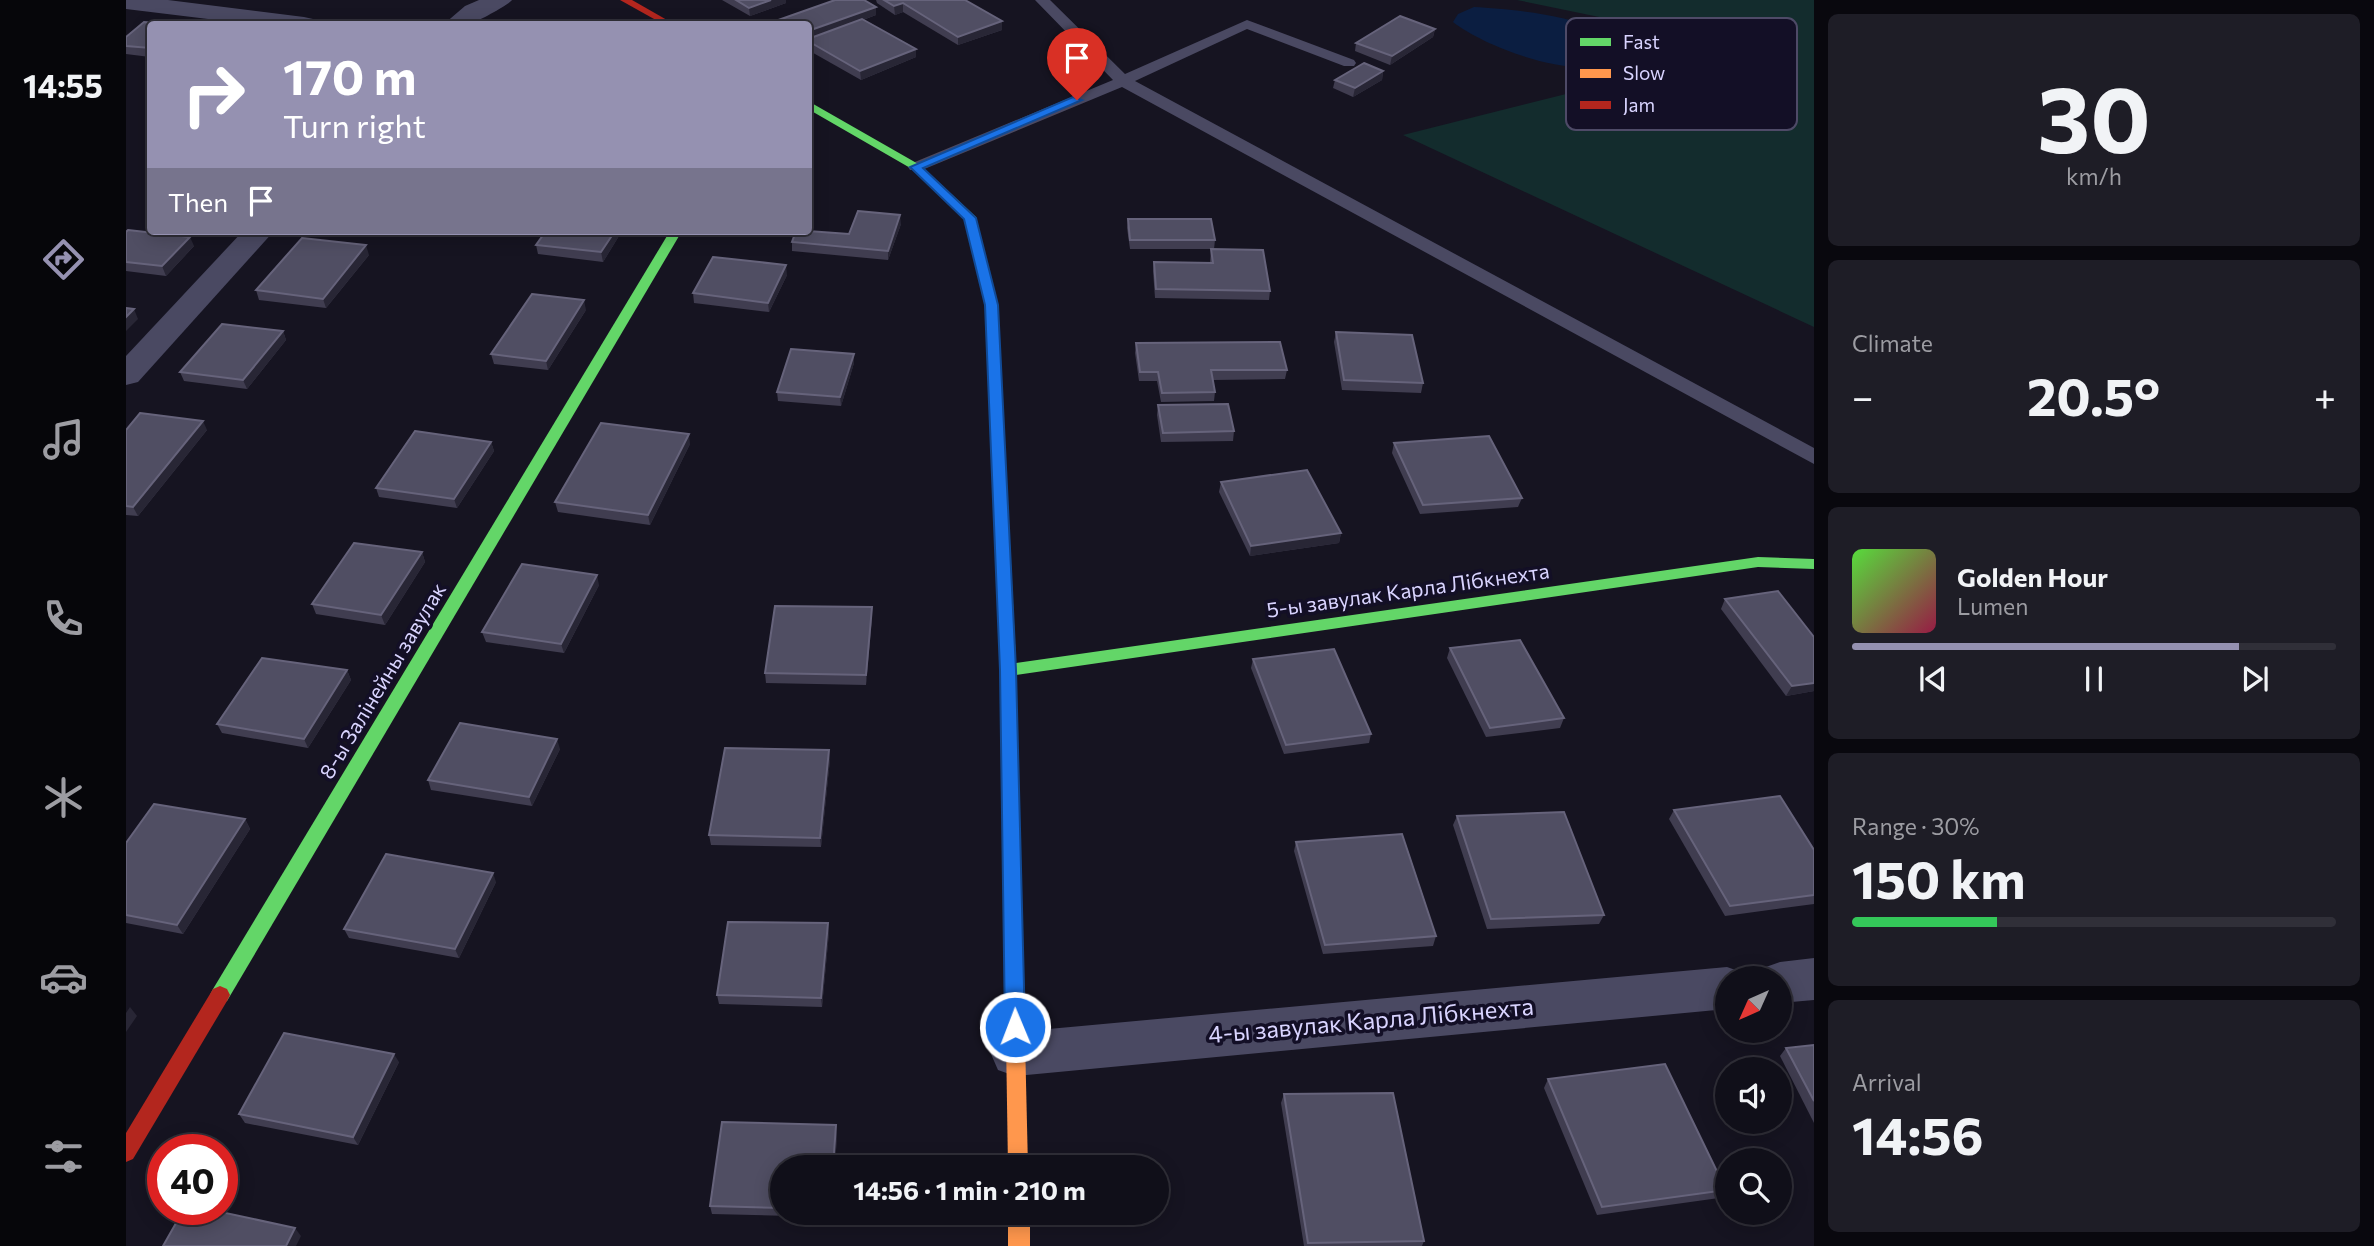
<!DOCTYPE html>
<html lang="en">
<head>
<meta charset="utf-8">
<style>
  :root { --surface:#100f19; --page:#1e1d26; --text:#f1f3f6; --muted:#9c9ca2; --line:#302f38; --accent:#9591b1 }
  body { margin:0; font-family:Commissioner,sans-serif; background:var(--page); color:var(--text); height:100vh; display:flex; flex-direction:column; font-size:26px; white-space:nowrap }
  * { box-sizing:border-box; margin:0 }
  p { font-size:23px; color:var(--muted) }
  .icon { flex:none; width:38px; height:38px; fill:none; stroke:currentColor; stroke-width:2; stroke-linecap:round; stroke-linejoin:round }
  .map { position:relative; flex:1; overflow:hidden }
  .sheet { display:flex; flex-direction:column; gap:14px; padding:14px; background:#09080e; width:560px }
  .sheet>* { flex:none }
  .top-card { position:absolute; left:21px; top:21px; width:665px; height:214px; border-radius:7px; box-shadow:0 4px 18px #0003,0 0 0 2px var(--line); background:#9591b1; color:#fff; overflow:hidden }
  .needle { width:46px; rotate:225deg }
  .controls { position:absolute; left:1589px; top:966px; display:grid; gap:14px }
  .controls a { display:grid; place-items:center; width:77px; height:77px; border-radius:50%; background:var(--surface); box-shadow:0 4px 18px #0003,0 0 0 2px var(--line); font-size:35px }
  .speed { position:absolute; left:21px; top:1134px; display:flex; gap:14px; font-size:35px; font-weight:700; text-align:center }
  .speed>* { display:grid; place-content:center; width:91px; height:91px; border-radius:50%; background:var(--surface); box-shadow:0 4px 18px #0003,0 0 0 2px var(--line); line-height:1 }
  .speed .limit { border:10px solid #d22; background:#fff; color:#111 }
  .pin { position:absolute; display:grid; place-items:center; width:60px; height:60px; color:#fff; margin:-72px -30px; border-radius:50% 50% 50% 0; rotate:-45deg; box-shadow:0 0 7px #0007 }
  .pin .icon { rotate:45deg }
  .me { position:absolute; width:77px; margin:-38px; rotate:359deg; stroke-linejoin:round; filter:drop-shadow(0 0 5px #0008) }
  .turn { display:flex; align-items:center; gap:24px; height:147px; padding:0 21px; font-size:32px }
  .turn .icon { width:91px; height:91px; stroke-width:2.5 }
  .turn b { display:block; font-size:49px; line-height:60px }
  .then { display:flex; align-items:center; height:66px; padding:0 21px; background:#0003; gap:14px; font-size:26px }
  .big { font-size:52px; font-weight:700; line-height:1.1 }
  .sheet .card { flex:1; display:flex; flex-direction:column; justify-content:center; gap:10px; min-width:0; padding:0 24px; border-radius:10px; background:var(--page) }
  .sheet .dial { align-items:center; gap:0 }
  .dial b { font-size:91px; line-height:1 }
  .song { display:flex; align-items:center; gap:21px }
  .cover { width:84px; height:84px; border-radius:10px; background:linear-gradient(135deg,hsl(110 70% 55%),hsl(340 70% 35%)) }
  .played { height:7px; border-radius:4px; background:linear-gradient(90deg,var(--accent) 80%,var(--line) 80%) }
  .keys { display:flex; justify-content:space-around; direction:ltr }
  .heat { display:flex; justify-content:space-between; align-items:center; font-size:38px; direction:ltr }
  .charge { height:10px; border-radius:5px; background:linear-gradient(90deg,#34c759 30%,var(--line) 0) }
  .trip { position:absolute; left:644px; top:1155px; width:399px; height:70px; border-radius:35px; background:var(--surface); box-shadow:0 4px 18px #0003,0 0 0 2px var(--line); font-weight:700; line-height:70px; text-align:center }
  main { display:flex; flex:1; min-height:0 }
  .menu { display:flex; flex-direction:column; width:126px; justify-content:space-around; align-items:center; background:#06060a; color:var(--muted) }
  .menu .icon { width:49px; height:49px }
  .menu .on { color:var(--accent) }
  .menu b { font-size:32px; color:var(--text) }
  .map>svg:first-child { display:block }
  .green { fill:#132c2d }
  .water { fill:#0b1e41 }
  .lines { fill:none; stroke-linecap:round; stroke-linejoin:round }
  .lane { fill:#4a4962; fill-rule:evenodd }
  .street { fill:#4a4962; fill-rule:evenodd }
  .fast { fill:#63d668; fill-rule:evenodd }
  .slow { fill:#ff974d; fill-rule:evenodd }
  .jam { fill:#b3261e; fill-rule:evenodd }
  .wall { fill:#403d50 }
  .shaded-wall { fill:#282635 }
  .building { fill:#504e63; stroke:#66637b; stroke-width:2 }
  .route { fill:#1a73e8; stroke:#114b97; stroke-width:2 }
  .labels { text-anchor:middle; stroke-width:7; stroke-linejoin:round; paint-order:stroke }
  .street-label { font-size:21px; fill:#d9d4ff; stroke:#130f26 }
  .near-street-label { font-size:24px; fill:#d9d4ff; stroke:#130f26 }
  .key { fill:#130f26; stroke:#4e4a67; stroke-width:2 }
  .key-label { font-size:19px; fill:#d9d4ff }
</style>
</head>
<body>
<main>
<nav class="menu">
<b>14:55</b>
<svg class="icon on" aria-label="directions" viewBox="0 0 24 24"><path d="M12 3l9 9-9 9-9-9zM9 14v-3h6M13 9l2 2-2 2"/></svg>
<svg class="icon" aria-label="music" viewBox="0 0 24 24"><path d="M9 18V5l10-2v13"/><circle cx="6" cy="18" r="3"/><circle cx="16" cy="16" r="3"/></svg>
<svg class="icon" aria-label="phone" viewBox="0 0 24 24"><path d="M5 4h4l2 5-3 2q2 4 5 5l2-3 5 2v4C11 20 4 13 5 4z"/></svg>
<svg class="icon" aria-label="climate" viewBox="0 0 24 24"><path d="M12 3v18M4 7l16 10M4 17L20 7"/></svg>
<svg class="icon" aria-label="car" viewBox="0 0 24 24"><path d="M5 17H2v-5l4-1 3-4h7l3 4 3 1v5h-3M9 17h6M6 11h13"/><circle cx="7" cy="17" r="2"/><circle cx="17" cy="17" r="2"/></svg>
<svg class="icon" aria-label="filters" viewBox="0 0 24 24"><path d="M4 7h16M4 17h16"/><circle cx="9" cy="7" r="2"/><circle cx="15" cy="17" r="2"/></svg>
</nav>
<div class="map">
<svg width="1688" height="1246" viewBox="0 0 1688 1246">
  <rect width="100%" height="100%" fill="#161421"/>
  <path class="green" d="M 1391,0 L 1688,0 L 1688,327 L 1277,135 L 1496,80 L 1512,25 Z"/>
  <path class="water" d="M 1348,7 C 1382,9 1439,14 1469,29 C 1477,33 1485,39 1493,44 C 1489,54 1483,64 1471,66 C 1431,73 1358,46 1327,22 L 1332,14 Z"/>
  <g class="lines">
    <path class="lane" d="M 909,0 L 924,0 L 999,74 L 1121,20 L 1228,60 L 1230,63 L 1228,66 L 1218,66 L 1121,29 L 1009,81 L 1688,448 L 1688,464 L 996,87 L 796,170 L 784,170 L 782,167 L 784,164 L 987,80 Z"/>
    <g class="street">
      <path d="M 0,0 L 42,0 L 178,17 L 187,19 L 190,24 L 123,24 L 0,9 Z"/>
      <path d="M 353,0 L 386,0 C 382,5 354,20 346,23 C 339,27 325,25 318,24 L 339,6 Z"/>
      <path d="M 117,231 L 148,231 L 12,382 L 0,385 L 0,356 Z"/>
      <path d="M 1688,958 L 1688,1000 L 1654,1003 L 1654,978 L 1633,978 L 1637,968 L 1654,962 Z"/>
      <path d="M 1601,967 L 1618,973 L 1620,978 L 1601,978 L 1601,1009 L 889,1076 L 872,1070 L 865,1054 L 872,1038 L 889,1032 Z"/>
    </g>
    <g class="fast">
      <path d="M 682,101 L 794,165 L 850,217 L 872,305 L 890,663 L 1632,557 L 1688,559 L 1688,569 L 1632,567 L 890,675 L 896,912 L 894,918 L 887,920 L 880,918 L 878,912 L 874,670 L 860,305 L 838,218 L 786,169 L 682,109 Z"/>
      <path d="M 544,231 L 556,231 L 101,1001 L 94,1004 L 87,1001 L 84,995 L 87,989 Z"/>
    </g>
    <g class="slow">
      <path d="M 887,904 L 894,906 L 896,912 L 902,1167 L 882,1167 L 878,912 L 880,906 Z"/>
      <rect x="882" y="1213" width="22" height="33"/>
    </g>
    <g class="jam">
      <path d="M 494,0 L 506,0 L 548,24 L 537,24 Z"/>
      <path d="M 94,986 L 101,989 L 104,995 L 101,1001 L 7,1159 L 0,1162 L 0,1133 L 87,989 Z"/>
    </g>
  </g>
  <g class="wall">
    <path d="M 596,0 L 660,0 L 660,3 L 624,16 Z"/>
    <path d="M 750,0 L 839,0 L 876,30 L 832,45 L 777,12 L 769,15 L 751,3 Z"/>
    <path d="M 750,7 L 750,15 L 737,20 L 790,57 L 735,80 L 682,50 L 682,24 Z"/>
    <path d="M 24,24 L 24,57 L 0,54 L 0,37 Z"/>
    <path d="M 1309,29 L 1307,37 L 1264,65 L 1229,51 L 1230,43 Z"/>
    <path d="M 1257,71 L 1256,80 L 1227,97 L 1207,88 L 1209,80 Z"/>
    <path d="M 1002,219 L 1089,240 L 1088,249 L 1144,291 L 1143,300 L 1029,298 L 1027,271 L 1028,262 L 1084,263 L 1085,249 L 1004,249 L 1001,228 Z"/>
    <path d="M 775,224 L 762,260 L 666,251 L 666,242 L 723,234 Z"/>
    <path d="M 420,231 L 496,231 L 477,262 L 412,254 L 410,245 Z"/>
    <path d="M 0,232 L 68,246 L 40,276 L 0,271 Z"/>
    <path d="M 243,255 L 200,308 L 133,300 L 130,290 Z"/>
    <path d="M 661,275 L 643,312 L 568,303 L 567,293 Z"/>
    <path d="M 460,310 L 422,370 L 368,364 L 365,354 Z"/>
    <path d="M 157,331 L 160,340 L 121,389 L 58,381 L 54,372 Z"/>
    <path d="M 1210,332 L 1297,383 L 1295,393 L 1216,390 L 1208,342 Z"/>
    <path d="M 1010,343 L 1161,370 L 1159,379 L 1087,380 L 1089,392 L 1088,401 L 1035,402 L 1031,381 L 1013,381 L 1009,353 Z"/>
    <path d="M 728,354 L 728,363 L 715,406 L 652,401 L 651,392 Z"/>
    <path d="M 1032,405 L 1108,431 L 1107,441 L 1035,442 L 1031,415 Z"/>
    <path d="M 0,430 L 81,430 L 12,516 L 0,515 Z"/>
    <path d="M 365,442 L 368,451 L 331,508 L 253,497 L 250,488 Z"/>
    <path d="M 1268,443 L 1396,498 L 1392,507 L 1294,514 L 1266,453 Z"/>
    <path d="M 564,444 L 524,525 L 432,512 L 429,502 Z"/>
    <path d="M 1095,482 L 1215,533 L 1213,543 L 1124,556 L 1093,492 Z"/>
    <path d="M 296,552 L 299,562 L 259,625 L 190,614 L 186,604 Z"/>
    <path d="M 473,585 L 438,653 L 360,642 L 356,632 Z"/>
    <path d="M 1599,599 L 1688,691 L 1660,696 L 1595,609 Z"/>
    <path d="M 746,617 L 740,685 L 640,683 L 639,673 Z"/>
    <path d="M 1324,648 L 1438,718 L 1434,728 L 1360,737 L 1321,658 Z"/>
    <path d="M 1127,659 L 1245,734 L 1243,743 L 1158,754 L 1125,668 Z"/>
    <path d="M 221,670 L 225,680 L 182,748 L 96,733 L 91,724 Z"/>
    <path d="M 434,749 L 406,806 L 305,790 L 302,780 Z"/>
    <path d="M 704,759 L 695,847 L 585,845 L 583,835 Z"/>
    <path d="M 1548,810 L 1688,850 L 1688,904 L 1599,916 L 1543,819 Z"/>
    <path d="M 1331,816 L 1478,915 L 1473,924 L 1361,929 L 1327,825 Z"/>
    <path d="M 119,819 L 124,829 L 57,934 L 0,923 L 0,843 Z"/>
    <path d="M 1170,842 L 1310,936 L 1307,946 L 1197,954 L 1168,851 Z"/>
    <path d="M 370,882 L 333,958 L 223,938 L 218,929 Z"/>
    <path d="M 703,932 L 696,1007 L 593,1004 L 591,995 Z"/>
    <path d="M 1688,1045 L 1688,1123 L 1654,1056 L 1660,1048 Z"/>
    <path d="M 273,1062 L 232,1145 L 119,1123 L 113,1114 Z"/>
    <path d="M 1422,1079 L 1600,1190 L 1593,1198 L 1471,1215 L 1418,1088 Z"/>
    <path d="M 1158,1094 L 1298,1241 L 1296,1246 L 1178,1246 L 1155,1103 Z"/>
    <path d="M 711,1134 L 709,1167 L 656,1167 L 656,1213 L 705,1213 L 705,1217 L 586,1214 L 584,1206 Z"/>
  </g>
  <g class="shaded-wall">
    <path d="M 645,0 L 660,0 L 660,3 L 624,16 L 623,8 Z"/>
    <path d="M 777,3 L 777,12 L 769,15 L 768,6 Z"/>
    <path d="M 750,7 L 750,15 L 682,40 L 682,31 Z"/>
    <path d="M 876,21 L 876,30 L 832,45 L 832,37 Z"/>
    <path d="M 1309,29 L 1307,37 L 1264,65 L 1266,56 Z"/>
    <path d="M 790,49 L 790,57 L 735,80 L 734,71 Z"/>
    <path d="M 1257,71 L 1256,80 L 1227,97 L 1229,88 Z"/>
    <path d="M 774,215 L 775,224 L 762,260 L 762,251 Z"/>
    <path d="M 489,231 L 496,231 L 477,262 L 475,252 Z"/>
    <path d="M 64,237 L 68,246 L 40,276 L 36,266 Z"/>
    <path d="M 240,245 L 243,255 L 200,308 L 197,299 Z"/>
    <path d="M 660,265 L 661,275 L 643,312 L 642,303 Z"/>
    <path d="M 458,300 L 460,310 L 422,370 L 420,361 Z"/>
    <path d="M 8,309 L 12,319 L 0,331 L 0,317 Z"/>
    <path d="M 157,331 L 160,340 L 121,389 L 117,380 Z"/>
    <path d="M 728,354 L 728,363 L 715,406 L 714,397 Z"/>
    <path d="M 77,421 L 81,430 L 12,516 L 7,507 Z"/>
    <path d="M 563,434 L 564,444 L 524,525 L 522,515 Z"/>
    <path d="M 365,442 L 368,451 L 331,508 L 328,499 Z"/>
    <path d="M 1215,533 L 1213,543 L 1124,556 L 1125,546 Z"/>
    <path d="M 296,552 L 299,562 L 259,625 L 255,615 Z"/>
    <path d="M 471,575 L 473,585 L 438,653 L 435,644 Z"/>
    <path d="M 746,607 L 746,617 L 740,685 L 740,675 Z"/>
    <path d="M 221,670 L 225,680 L 182,748 L 178,739 Z"/>
    <path d="M 1688,683 L 1688,691 L 1660,696 L 1666,686 Z"/>
    <path d="M 431,739 L 434,749 L 406,806 L 403,797 Z"/>
    <path d="M 703,750 L 704,759 L 695,847 L 694,838 Z"/>
    <path d="M 119,819 L 124,829 L 57,934 L 51,925 Z"/>
    <path d="M 367,873 L 370,882 L 333,958 L 329,949 Z"/>
    <path d="M 702,923 L 703,932 L 696,1007 L 695,998 Z"/>
    <path d="M 4,1007 L 11,1016 L 0,1032 L 0,1013 Z"/>
    <path d="M 268,1054 L 273,1062 L 232,1145 L 227,1137 Z"/>
    <path d="M 710,1125 L 711,1134 L 709,1167 L 707,1167 Z"/>
    <path d="M 169,1228 L 175,1236 L 170,1246 L 160,1246 Z"/>
  </g>
  <g class="building">
    <path d="M 610,0 L 645,0 L 623,8 Z"/>
    <path d="M 709,0 L 738,0 L 750,7 L 682,31 L 682,24 L 641,24 Z"/>
    <path d="M 758,0 L 839,0 L 876,21 L 832,37 L 777,3 L 768,6 Z"/>
    <path d="M 1274,16 L 1309,29 L 1266,56 L 1230,43 Z"/>
    <path d="M 736,19 L 790,49 L 734,71 L 682,41 L 682,39 Z"/>
    <path d="M 18,22 L 43,24 L 24,24 L 24,48 L 0,46 L 0,37 Z"/>
    <path d="M 1238,63 L 1257,71 L 1229,88 L 1209,80 Z"/>
    <path d="M 732,211 L 774,215 L 762,251 L 666,242 L 670,231 L 682,231 L 723,234 Z"/>
    <path d="M 1002,219 L 1085,219 L 1089,240 L 1004,240 Z"/>
    <path d="M 2,230 L 64,237 L 36,266 L 0,262 L 0,232 Z"/>
    <path d="M 420,231 L 489,231 L 475,252 L 410,245 Z"/>
    <path d="M 176,238 L 240,245 L 197,299 L 130,290 Z"/>
    <path d="M 1085,249 L 1137,250 L 1144,291 L 1030,289 L 1028,262 L 1087,263 Z"/>
    <path d="M 587,257 L 660,265 L 642,303 L 567,293 Z"/>
    <path d="M 406,294 L 458,300 L 420,361 L 365,354 Z"/>
    <path d="M 0,308 L 8,309 L 0,317 Z"/>
    <path d="M 96,324 L 157,331 L 117,380 L 54,372 Z"/>
    <path d="M 1210,332 L 1286,335 L 1297,383 L 1218,380 Z"/>
    <path d="M 1154,342 L 1161,370 L 1085,370 L 1089,392 L 1036,393 L 1032,372 L 1014,372 L 1010,343 Z"/>
    <path d="M 665,349 L 728,354 L 714,397 L 651,392 Z"/>
    <path d="M 1102,404 L 1108,431 L 1037,433 L 1032,405 Z"/>
    <path d="M 14,413 L 77,421 L 7,507 L 0,506 L 0,430 Z"/>
    <path d="M 475,423 L 563,434 L 522,515 L 429,502 Z"/>
    <path d="M 289,431 L 365,442 L 328,499 L 250,488 Z"/>
    <path d="M 1363,436 L 1396,498 L 1297,505 L 1268,443 Z"/>
    <path d="M 1181,470 L 1215,533 L 1125,546 L 1095,482 Z"/>
    <path d="M 228,543 L 296,552 L 255,615 L 186,604 Z"/>
    <path d="M 396,564 L 471,575 L 435,644 L 356,632 Z"/>
    <path d="M 1652,591 L 1688,637 L 1688,683 L 1666,686 L 1599,599 Z"/>
    <path d="M 649,606 L 746,607 L 740,675 L 639,673 Z"/>
    <path d="M 1394,640 L 1438,718 L 1364,728 L 1324,648 Z"/>
    <path d="M 1208,649 L 1245,734 L 1160,745 L 1127,659 Z"/>
    <path d="M 136,658 L 221,670 L 178,739 L 91,724 Z"/>
    <path d="M 334,723 L 431,739 L 403,797 L 302,780 Z"/>
    <path d="M 599,748 L 703,750 L 694,838 L 583,835 Z"/>
    <path d="M 1654,796 L 1688,850 L 1688,895 L 1604,906 L 1548,810 Z"/>
    <path d="M 28,804 L 119,819 L 51,925 L 0,915 L 0,843 Z"/>
    <path d="M 1438,812 L 1478,915 L 1365,919 L 1331,816 Z"/>
    <path d="M 1276,834 L 1310,936 L 1199,945 L 1170,842 Z"/>
    <path d="M 260,854 L 367,873 L 329,949 L 218,929 Z"/>
    <path d="M 602,922 L 702,923 L 695,998 L 591,995 Z"/>
    <path d="M 158,1033 L 268,1054 L 227,1137 L 113,1114 Z"/>
    <path d="M 1688,1045 L 1688,1101 L 1660,1048 Z"/>
    <path d="M 1539,1064 L 1600,1190 L 1476,1207 L 1422,1079 Z"/>
    <path d="M 1267,1093 L 1298,1241 L 1182,1243 L 1158,1094 Z"/>
    <path d="M 596,1122 L 710,1125 L 707,1167 L 656,1167 L 656,1208 L 584,1206 Z"/>
    <path d="M 58,1209 L 81,1209 L 169,1228 L 160,1246 L 37,1246 Z"/>
  </g>
  <path class="route" d="M 947,97 L 956,100 L 797,168 L 850,218 L 872,305 L 890,670 L 899,1027 L 896,1033 L 889,1036 L 882,1033 L 879,1027 L 874,670 L 859,305 L 838,219 L 784,167 Z"/>
  <g class="labels">
    <g class="street-label">
      <text transform="translate(1282 591) rotate(-8)" y="7">5-ы завулак Карла Лібкнехта</text>
      <text transform="translate(257 681) rotate(-59)" y="7">8-ы Залінейны завулак</text>
    </g>
    <g class="near-street-label">
      <text transform="translate(1245 1021) rotate(-5)" y="8">4-ы завулак Карла Лібкнехта</text>
    </g>
  </g>
  <rect x="1440" y="18" width="231" height="112" rx="10" class="key"/>
  <rect x="1454" y="38" width="31" height="8" fill="#63d668"/>
  <rect x="1454" y="69" width="31" height="9" fill="#ff974d"/>
  <rect x="1454" y="101" width="31" height="8" fill="#b3261e"/>
  <g class="key-label">
    <text x="1497" y="49">Fast</text>
    <text x="1497" y="80">Slow</text>
    <text x="1497" y="112">Jam</text>
  </g>
</svg>
<div class="controls">
<a><svg class="needle" viewBox="-14 -14 28 28"><path d="M0-13l5 13h-10z" fill="#e53935"/><path d="M0 13l5-13h-10z" fill="#9c9ca2"/></svg></a>
<a><svg class="icon" aria-label="sound" viewBox="0 0 24 24"><path d="M4 9h4l5-4v14l-5-4H4zM17 9q2 3 0 6"/></svg></a>
<a><svg class="icon" aria-label="search" viewBox="0 0 24 24"><circle cx="10" cy="10" r="6"/><path d="M15 15l6 6"/></svg></a>
</div>
<div class="speed"><div class="limit">40</div></div>
<div class="pin" style="left:951px;top:100px;background:#d93025"><svg class="icon" aria-label="arrive" viewBox="0 0 24 24"><path d="M6 21V4h12l-3 4 3 4H6"/></svg></div>
<svg class="me" style="left:889px;top:1027px" viewBox="-20 -20 40 40"><circle r="17" fill="#1a73e8" stroke="#fff" stroke-width="3"/><path d="M0-11L8 9 0 5-8 9z" fill="#fff"/></svg>
<div class="trip">14:56 · 1 min · 210 m</div>
<div class="top-card">
<div class="turn"><svg class="icon" aria-label="right" viewBox="0 0 24 24"><path d="M7 20v-9h11M14 6l5 5-5 5"/></svg><div><b>170 m</b>Turn right</div></div>
<div class="then">Then<svg class="icon" aria-label="arrive" viewBox="0 0 24 24"><path d="M6 21V4h12l-3 4 3 4H6"/></svg></div>
</div>
</div>
<section class="sheet">
<div class="card dial"><b>30</b><p>km/h</p></div>
<div class="card"><p>Climate</p>
<div class="heat"><a>−</a><b class="big">20.5°</b><a>+</a></div>
</div>
<div class="card">
<div class="song"><i class="cover"></i><div><b>Golden Hour</b><p>Lumen</p></div></div>
<div class="played"></div>
<div class="keys"><svg class="icon" aria-label="previous" viewBox="0 0 24 24"><path d="M18 5L8 12l10 7zM5 5v14"/></svg><svg class="icon" aria-label="pause" viewBox="0 0 24 24"><path d="M8 5v14M16 5v14"/></svg><svg class="icon" aria-label="next" viewBox="0 0 24 24"><path d="M6 5l10 7-10 7zM19 5v14"/></svg></div>
</div>
<div class="card"><p>Range · 30%</p><b class="big">150 km</b><div class="charge"></div></div>
<div class="card"><p>Arrival</p><b class="big">14:56</b></div>
</section>
</main>
</body>
</html>
